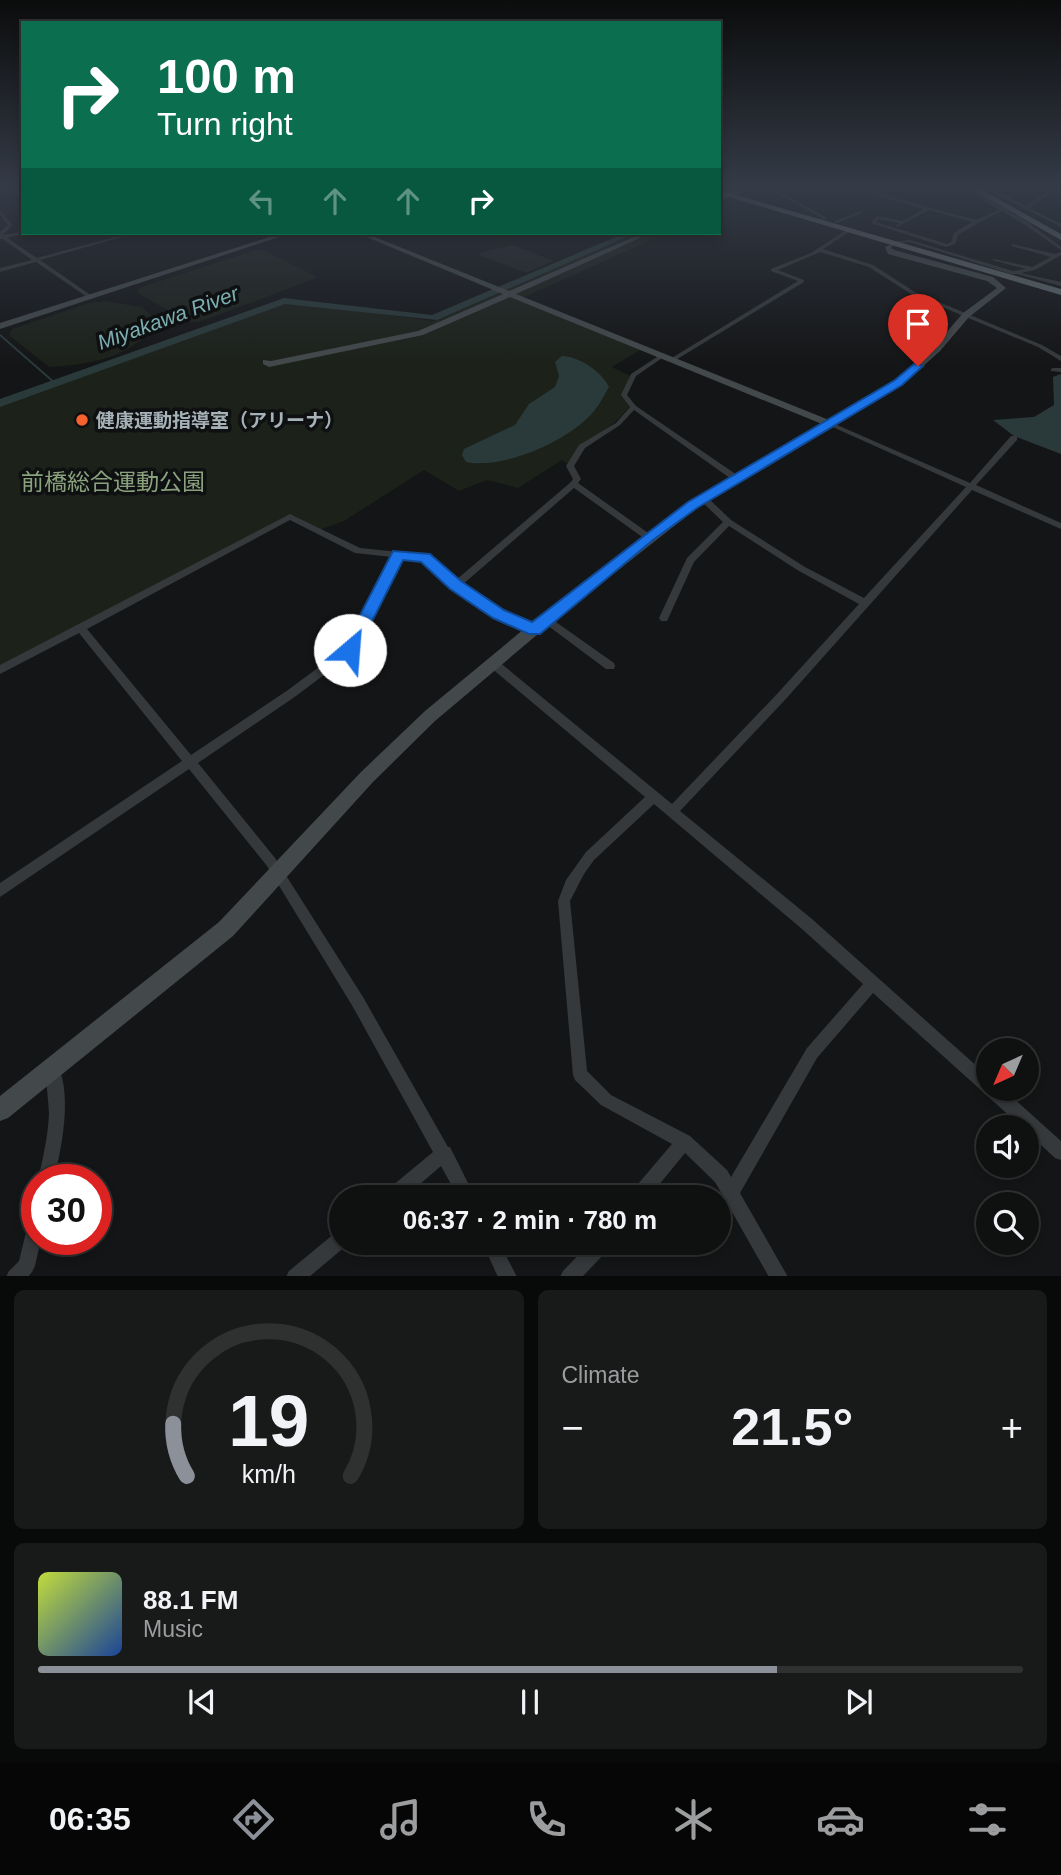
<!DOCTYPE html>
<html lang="en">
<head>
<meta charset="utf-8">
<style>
  :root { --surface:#0f1010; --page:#181919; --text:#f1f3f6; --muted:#9b9d9f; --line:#2f3030; --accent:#8c9099 }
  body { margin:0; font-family:Helvetica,"Noto Sans JP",sans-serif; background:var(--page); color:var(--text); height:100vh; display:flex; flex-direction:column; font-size:26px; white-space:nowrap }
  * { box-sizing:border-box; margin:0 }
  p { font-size:23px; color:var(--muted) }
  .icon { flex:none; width:38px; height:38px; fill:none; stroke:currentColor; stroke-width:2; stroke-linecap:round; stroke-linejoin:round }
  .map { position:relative; height:1276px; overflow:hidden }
  .side { display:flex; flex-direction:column; gap:14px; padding:14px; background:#080909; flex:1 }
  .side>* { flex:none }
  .banner { position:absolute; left:21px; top:21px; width:700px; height:214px; border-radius:0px; box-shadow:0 4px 10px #0003,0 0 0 2px var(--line); background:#0b6e4f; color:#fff; overflow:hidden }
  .needle { width:46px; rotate:224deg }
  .buttons { position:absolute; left:976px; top:1038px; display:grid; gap:14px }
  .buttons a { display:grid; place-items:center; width:63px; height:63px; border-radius:50%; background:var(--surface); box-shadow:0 4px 10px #0003,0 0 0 2px var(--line); font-size:35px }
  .speed { position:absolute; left:21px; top:1164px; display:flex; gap:14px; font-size:35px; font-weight:700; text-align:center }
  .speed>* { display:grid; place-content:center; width:91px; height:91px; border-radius:50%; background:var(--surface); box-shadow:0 4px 10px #0003,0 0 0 2px var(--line); line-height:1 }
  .speed .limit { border:10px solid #d22; background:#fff; color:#111 }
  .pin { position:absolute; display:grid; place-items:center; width:60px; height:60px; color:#fff; margin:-72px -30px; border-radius:50% 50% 50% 0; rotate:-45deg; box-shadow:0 0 7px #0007 }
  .pin .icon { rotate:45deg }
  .me { position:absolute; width:77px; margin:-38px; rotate:27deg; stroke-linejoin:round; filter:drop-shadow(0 0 5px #0008) }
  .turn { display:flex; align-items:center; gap:24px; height:147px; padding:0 21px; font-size:32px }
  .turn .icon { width:91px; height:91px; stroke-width:2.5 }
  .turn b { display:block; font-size:49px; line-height:60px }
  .lanes { display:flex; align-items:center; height:66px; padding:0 21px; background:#0003; justify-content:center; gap:35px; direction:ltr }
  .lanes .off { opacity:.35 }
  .big { font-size:52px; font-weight:700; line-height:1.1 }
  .side .card { flex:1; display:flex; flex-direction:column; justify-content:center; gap:10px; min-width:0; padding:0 24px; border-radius:10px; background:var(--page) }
  .side .dial { align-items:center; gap:0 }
  .dial svg { height:182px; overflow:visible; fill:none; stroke:var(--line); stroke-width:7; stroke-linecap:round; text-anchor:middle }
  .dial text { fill:var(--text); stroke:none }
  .song { display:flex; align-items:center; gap:21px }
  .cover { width:84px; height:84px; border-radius:10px; background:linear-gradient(135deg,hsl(70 70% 55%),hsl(220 70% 35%)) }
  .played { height:7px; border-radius:4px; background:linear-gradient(90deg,var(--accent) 75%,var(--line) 75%) }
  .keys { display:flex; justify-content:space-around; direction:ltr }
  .heat { display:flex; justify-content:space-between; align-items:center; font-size:38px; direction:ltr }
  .side .tiles { flex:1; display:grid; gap:14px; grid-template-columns:1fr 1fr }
  .card:last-child { grid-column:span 2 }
  .trip { position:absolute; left:329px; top:1185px; width:402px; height:70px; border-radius:35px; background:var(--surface); box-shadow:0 4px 10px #0003,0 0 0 2px var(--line); font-weight:700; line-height:70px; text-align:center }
  .tabs { display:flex; height:112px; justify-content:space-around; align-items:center; background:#060606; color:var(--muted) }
  .tabs .icon { width:49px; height:49px }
  .tabs .active { color:var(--accent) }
  .tabs b { font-size:32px; color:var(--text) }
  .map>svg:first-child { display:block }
  .built { fill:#202223 }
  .green { fill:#1c211a }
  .water { fill:#2a3a3a }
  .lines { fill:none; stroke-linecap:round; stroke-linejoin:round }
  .stream { stroke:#2a3a3a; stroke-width:2 }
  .river { fill:#2a3a3a; fill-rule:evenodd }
  .street { fill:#35393b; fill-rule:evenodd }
  .secondary { fill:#43494b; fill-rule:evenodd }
  .highway { fill:#61696d; fill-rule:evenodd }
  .route { fill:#1a73e8; stroke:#114b97; stroke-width:2 }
  .poi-dot { fill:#f5622e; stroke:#0f1011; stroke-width:2.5 }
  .labels { text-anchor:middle; stroke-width:7; stroke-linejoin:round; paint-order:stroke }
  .far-poi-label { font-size:19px; font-weight:bold; fill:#a6b2b7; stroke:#0f1011; text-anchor:start }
  .far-water-label { font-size:21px; font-style:italic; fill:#7cafb3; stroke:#0f1011 }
  .park-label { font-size:23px; fill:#89a27d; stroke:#0f1011 }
</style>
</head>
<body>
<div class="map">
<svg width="1061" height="1277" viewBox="0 0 1061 1277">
  <rect width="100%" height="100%" fill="#141516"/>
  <path class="built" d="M 512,245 L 554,261 L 526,273 L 477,254 Z"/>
  <g class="green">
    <path d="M 635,233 L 667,233 L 520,299 L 640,350 L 612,367 L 630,376 L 623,395 L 630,406 C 612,428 588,443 568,464 L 562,460 L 518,488 L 487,480 L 459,491 L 424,470 L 344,521 L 319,530 L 295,516 L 285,517 L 0,666 L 0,406 L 285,301 L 433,321 Z"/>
    <path d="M 256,250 L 263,250 L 315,276 L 314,279 L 199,322 L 187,322 L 137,292 L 139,288 Z"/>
    <path d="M 105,301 L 142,307 L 156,320 C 137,358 87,365 49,367 L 9,335 L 12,329 L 89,303 Z"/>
  </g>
  <g class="water">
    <path d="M 562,356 C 580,357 601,371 609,387 C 604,395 600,404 594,411 C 571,440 503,470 466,462 L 462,455 L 464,449 L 515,425 L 529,404 L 555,387 L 559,376 L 555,362 Z"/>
    <path d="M 1061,374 L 1061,454 L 1014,436 L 993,420 L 1034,417 L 1054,405 L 1053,377 Z"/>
  </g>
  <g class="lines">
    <path class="stream" d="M 0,335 L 56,384"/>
    <g class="river">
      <path d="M 736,186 L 747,186 L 728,194 L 724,192 Z"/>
      <path d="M 625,233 L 636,233 L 437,320 L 285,304 L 0,407 L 0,399 L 284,298 L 432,315 Z"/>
    </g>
    <g class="street">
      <path d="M 764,186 L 770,186 L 827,218 L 819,221 L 822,218 Z"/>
      <path d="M 843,186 L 851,186 L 976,220 L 999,210 L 960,186 L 966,186 L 1029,223 L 1061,247 L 1061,250 L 1025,225 L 1002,211 L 978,223 L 958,235 L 955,244 L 946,247 L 871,223 L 877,216 L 903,221 L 924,209 ZM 929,210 L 972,222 L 954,233 L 951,242 L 947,244 L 876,222 L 878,219 L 900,223 L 895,226 L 897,227 Z"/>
      <path d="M 980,186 L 986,186 L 1026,206 L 1048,191 L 1032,186 L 1040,186 L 1061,192 L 1061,194 L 1052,192 L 1029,208 L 1061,224 L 1061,227 Z"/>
      <path d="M 0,187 L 23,193 L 23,195 L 0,189 Z"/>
      <path d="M 0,210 L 12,225 L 3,235 L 23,232 L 25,233 L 7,238 L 37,258 L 130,233 L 136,233 L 40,260 L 92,296 L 92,298 L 90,299 L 36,262 L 0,272 L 0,268 L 32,260 L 3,239 L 0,239 L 0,232 L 8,225 L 0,214 Z"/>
      <path d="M 860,211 L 864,212 L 837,223 L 833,222 Z"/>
      <path d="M 845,231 L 849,232 L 823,249 L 873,265 L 915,292 L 1042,345 L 1061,356 L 1061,361 L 1038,347 L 911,294 L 869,267 L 820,252 L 778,270 L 804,280 L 804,282 L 674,361 L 670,361 L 670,359 L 798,281 L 771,271 L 771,269 L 811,253 Z"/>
      <path d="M 658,233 L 663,233 L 667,235 L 665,236 Z"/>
      <path d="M 910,240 L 1013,271 L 1026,269 L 992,260 L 994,259 L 1032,267 L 1051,257 L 1012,246 L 1012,244 L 1055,254 L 1061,252 L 1061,255 L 1035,270 L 1021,273 L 1061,282 L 1061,286 L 1017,274 L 1011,274 L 910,242 L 895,243 L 893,242 Z"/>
      <path d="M 909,320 L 953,333 L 954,334 L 951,336 L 907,323 L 906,322 Z"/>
      <path d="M 660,355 L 665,356 L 636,376 L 627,395 L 636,406 L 740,477 L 740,481 L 734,481 L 634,410 L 620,425 L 585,448 L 574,466 L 581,479 L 578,483 L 651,535 L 652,537 L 651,539 L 645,539 L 574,488 L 462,585 L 502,612 L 537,626 L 539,629 L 537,632 L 531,632 L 496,616 L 453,587 L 423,560 L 400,558 L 353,653 L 296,696 L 198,763 L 275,858 L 363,997 L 448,1147 L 450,1147 L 475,1197 L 458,1197 L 441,1166 L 405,1197 L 384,1197 L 386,1191 L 433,1152 L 353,1007 L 267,866 L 189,769 L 0,897 L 0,883 L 182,761 L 79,633 L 0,674 L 0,665 L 290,514 L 360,548 L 428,555 L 456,580 L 571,482 L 573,479 L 566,466 L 579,445 L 616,423 L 630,407 L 621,395 L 631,374 ZM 290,520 L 355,553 L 392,557 L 346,647 L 288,690 L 191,755 L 87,629 Z"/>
      <path d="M 1053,368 L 1061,368 L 1061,372 L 1051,371 L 1051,369 Z"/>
      <path d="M 828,421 L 970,483 L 1011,436 L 1017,436 L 1017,440 L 976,485 L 1061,523 L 1061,529 L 972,490 L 784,701 L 680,811 L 812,919 L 989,1077 L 989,1088 L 1002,1088 L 1061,1141 L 1061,1160 L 1055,1158 L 1027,1132 L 1027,1127 L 1022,1127 L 873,993 L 817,1058 L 740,1193 L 788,1277 L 769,1277 L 715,1182 L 685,1153 L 649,1197 L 630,1197 L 632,1191 L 672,1144 L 601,1105 L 575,1080 L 573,1075 L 558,901 L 566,880 L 586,852 L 645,797 L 490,667 L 489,664 L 490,661 L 498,661 L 672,804 L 776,695 L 859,604 L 799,571 L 729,526 L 694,562 L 667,621 L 661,621 L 659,618 L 687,558 L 723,522 L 701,501 L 701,497 L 707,497 L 731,520 L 805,567 L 864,598 L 966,487 L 826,424 L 825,423 ZM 654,804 L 802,929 L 863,984 L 807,1048 L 731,1177 L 727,1170 L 690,1136 L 611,1095 L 587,1071 L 570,901 L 584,874 L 594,860 Z"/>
      <path d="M 546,615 L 614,663 L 615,666 L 614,669 L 606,669 L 543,622 L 541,619 L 543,616 Z"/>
      <path d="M 53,1063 L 58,1065 C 72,1098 62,1145 54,1180 L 38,1180 C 43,1158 48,1136 49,1114 C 49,1101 44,1074 48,1065 Z"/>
      <path d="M 37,1212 L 37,1239 L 41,1239 L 35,1266 L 32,1272 L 28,1277 L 6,1277 L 9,1271 L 19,1261 L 29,1220 L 31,1214 Z"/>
      <path d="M 341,1231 L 341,1242 L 348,1242 L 347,1245 L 309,1277 L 286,1277 L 289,1271 L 335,1233 Z"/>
      <path d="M 482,1242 L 499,1242 L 517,1277 L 498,1277 Z"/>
      <path d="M 591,1242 L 612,1242 L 610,1248 L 582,1277 L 560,1277 L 563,1271 Z"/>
    </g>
    <g class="secondary">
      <path d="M 749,186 L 759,186 L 719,201 L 719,197 Z"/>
      <path d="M 282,233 L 291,233 L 0,329 L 0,323 Z"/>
      <path d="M 357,233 L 365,233 L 509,291 L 643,233 L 651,233 L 516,294 L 829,420 L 896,381 L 934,347 L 963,313 L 997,288 L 987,281 L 888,254 L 885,247 L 893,244 L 891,248 L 894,250 L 993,277 L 1006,288 L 969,317 L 940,351 L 902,385 L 697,508 L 551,623 L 435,721 L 373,782 L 233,936 L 8,1118 L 0,1121 L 0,1096 L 219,922 L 361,772 L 425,711 L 541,615 L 689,502 L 822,424 L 510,297 L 423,335 L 269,367 L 263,364 L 263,360 L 271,361 L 418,331 L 503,294 Z"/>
    </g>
    <g class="highway">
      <path d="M 966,186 L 975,186 L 1061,234 L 1061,240 Z"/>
      <path d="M 719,190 L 1061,289 L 1061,295 L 719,194 Z"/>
    </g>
  </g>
  <linearGradient id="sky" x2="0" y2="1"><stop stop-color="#0b0c0c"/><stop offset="0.51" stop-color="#343b47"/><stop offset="1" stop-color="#343b47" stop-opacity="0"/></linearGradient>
  <rect width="1061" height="365" fill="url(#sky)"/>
  <path class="route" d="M 914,364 L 923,366 L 902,385 L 697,508 L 653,540 L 540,634 L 529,634 L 493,618 L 450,589 L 421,562 L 403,560 L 355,655 L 344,655 L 342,650 L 393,551 L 430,554 L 461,581 L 504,610 L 532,622 L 688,502 L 895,380 Z"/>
  <circle class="poi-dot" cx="82" cy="420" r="7"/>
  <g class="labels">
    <g class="far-poi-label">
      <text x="96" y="427">健康運動指導室（アリーナ）</text>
    </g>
    <g class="far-water-label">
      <text transform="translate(168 318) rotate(-20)" y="7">Miyakawa River</text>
    </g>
    <g class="park-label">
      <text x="113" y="490">前橋総合運動公園</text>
    </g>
  </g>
</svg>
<div class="buttons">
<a><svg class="needle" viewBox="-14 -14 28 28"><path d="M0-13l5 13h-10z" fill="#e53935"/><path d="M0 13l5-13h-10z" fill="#9b9d9f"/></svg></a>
<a><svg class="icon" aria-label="sound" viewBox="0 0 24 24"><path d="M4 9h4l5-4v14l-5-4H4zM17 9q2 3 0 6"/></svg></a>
<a><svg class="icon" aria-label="search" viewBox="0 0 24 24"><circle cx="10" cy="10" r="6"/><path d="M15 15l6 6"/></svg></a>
</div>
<div class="speed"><div class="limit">30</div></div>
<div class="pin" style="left:918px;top:366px;background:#d93025"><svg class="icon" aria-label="arrive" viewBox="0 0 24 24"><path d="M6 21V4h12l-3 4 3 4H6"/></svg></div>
<svg class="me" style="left:350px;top:650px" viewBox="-20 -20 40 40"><circle r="19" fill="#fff"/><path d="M0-13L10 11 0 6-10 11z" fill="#1a73e8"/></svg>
<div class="trip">06:37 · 2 min · 780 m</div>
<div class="banner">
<div class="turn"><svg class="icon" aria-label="right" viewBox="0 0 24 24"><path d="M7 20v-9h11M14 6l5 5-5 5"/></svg><div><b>100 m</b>Turn right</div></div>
<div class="lanes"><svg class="icon off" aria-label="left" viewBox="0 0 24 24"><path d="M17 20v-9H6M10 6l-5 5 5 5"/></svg><svg class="icon off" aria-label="ahead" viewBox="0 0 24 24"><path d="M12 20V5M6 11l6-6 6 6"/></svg><svg class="icon off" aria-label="ahead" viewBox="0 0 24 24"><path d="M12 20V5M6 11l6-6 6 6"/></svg><svg class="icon" aria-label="right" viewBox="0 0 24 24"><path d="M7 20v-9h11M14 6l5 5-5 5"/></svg></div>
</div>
</div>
<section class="side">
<div class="tiles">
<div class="card dial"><svg viewBox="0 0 100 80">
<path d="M14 69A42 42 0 1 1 86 69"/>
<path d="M14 69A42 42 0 0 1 8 46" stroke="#8c9099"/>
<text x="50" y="56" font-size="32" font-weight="700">19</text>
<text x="50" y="72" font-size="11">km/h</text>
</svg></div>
<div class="card"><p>Climate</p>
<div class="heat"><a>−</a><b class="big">21.5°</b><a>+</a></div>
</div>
<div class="card">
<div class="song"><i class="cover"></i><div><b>88.1 FM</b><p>Music</p></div></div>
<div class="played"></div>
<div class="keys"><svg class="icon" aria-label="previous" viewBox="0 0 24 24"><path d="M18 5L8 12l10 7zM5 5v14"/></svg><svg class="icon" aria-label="pause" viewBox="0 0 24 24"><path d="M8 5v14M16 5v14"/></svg><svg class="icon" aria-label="next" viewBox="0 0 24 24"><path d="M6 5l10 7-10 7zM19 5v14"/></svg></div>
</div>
</div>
</section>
<nav class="tabs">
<b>06:35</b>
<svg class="icon active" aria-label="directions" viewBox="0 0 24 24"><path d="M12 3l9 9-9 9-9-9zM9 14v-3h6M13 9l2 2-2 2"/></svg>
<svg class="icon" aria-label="music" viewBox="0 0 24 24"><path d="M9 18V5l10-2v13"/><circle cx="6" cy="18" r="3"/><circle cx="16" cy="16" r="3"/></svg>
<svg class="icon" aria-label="phone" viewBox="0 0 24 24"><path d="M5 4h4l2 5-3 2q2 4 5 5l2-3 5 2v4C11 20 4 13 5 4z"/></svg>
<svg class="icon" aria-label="climate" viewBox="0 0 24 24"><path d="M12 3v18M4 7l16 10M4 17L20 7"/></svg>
<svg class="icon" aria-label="car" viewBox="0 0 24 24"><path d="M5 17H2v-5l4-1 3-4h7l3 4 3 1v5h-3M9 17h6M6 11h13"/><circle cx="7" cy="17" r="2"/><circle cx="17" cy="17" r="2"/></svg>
<svg class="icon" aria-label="filters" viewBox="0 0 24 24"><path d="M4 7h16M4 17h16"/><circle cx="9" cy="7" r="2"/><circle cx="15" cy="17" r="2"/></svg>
</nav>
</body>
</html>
